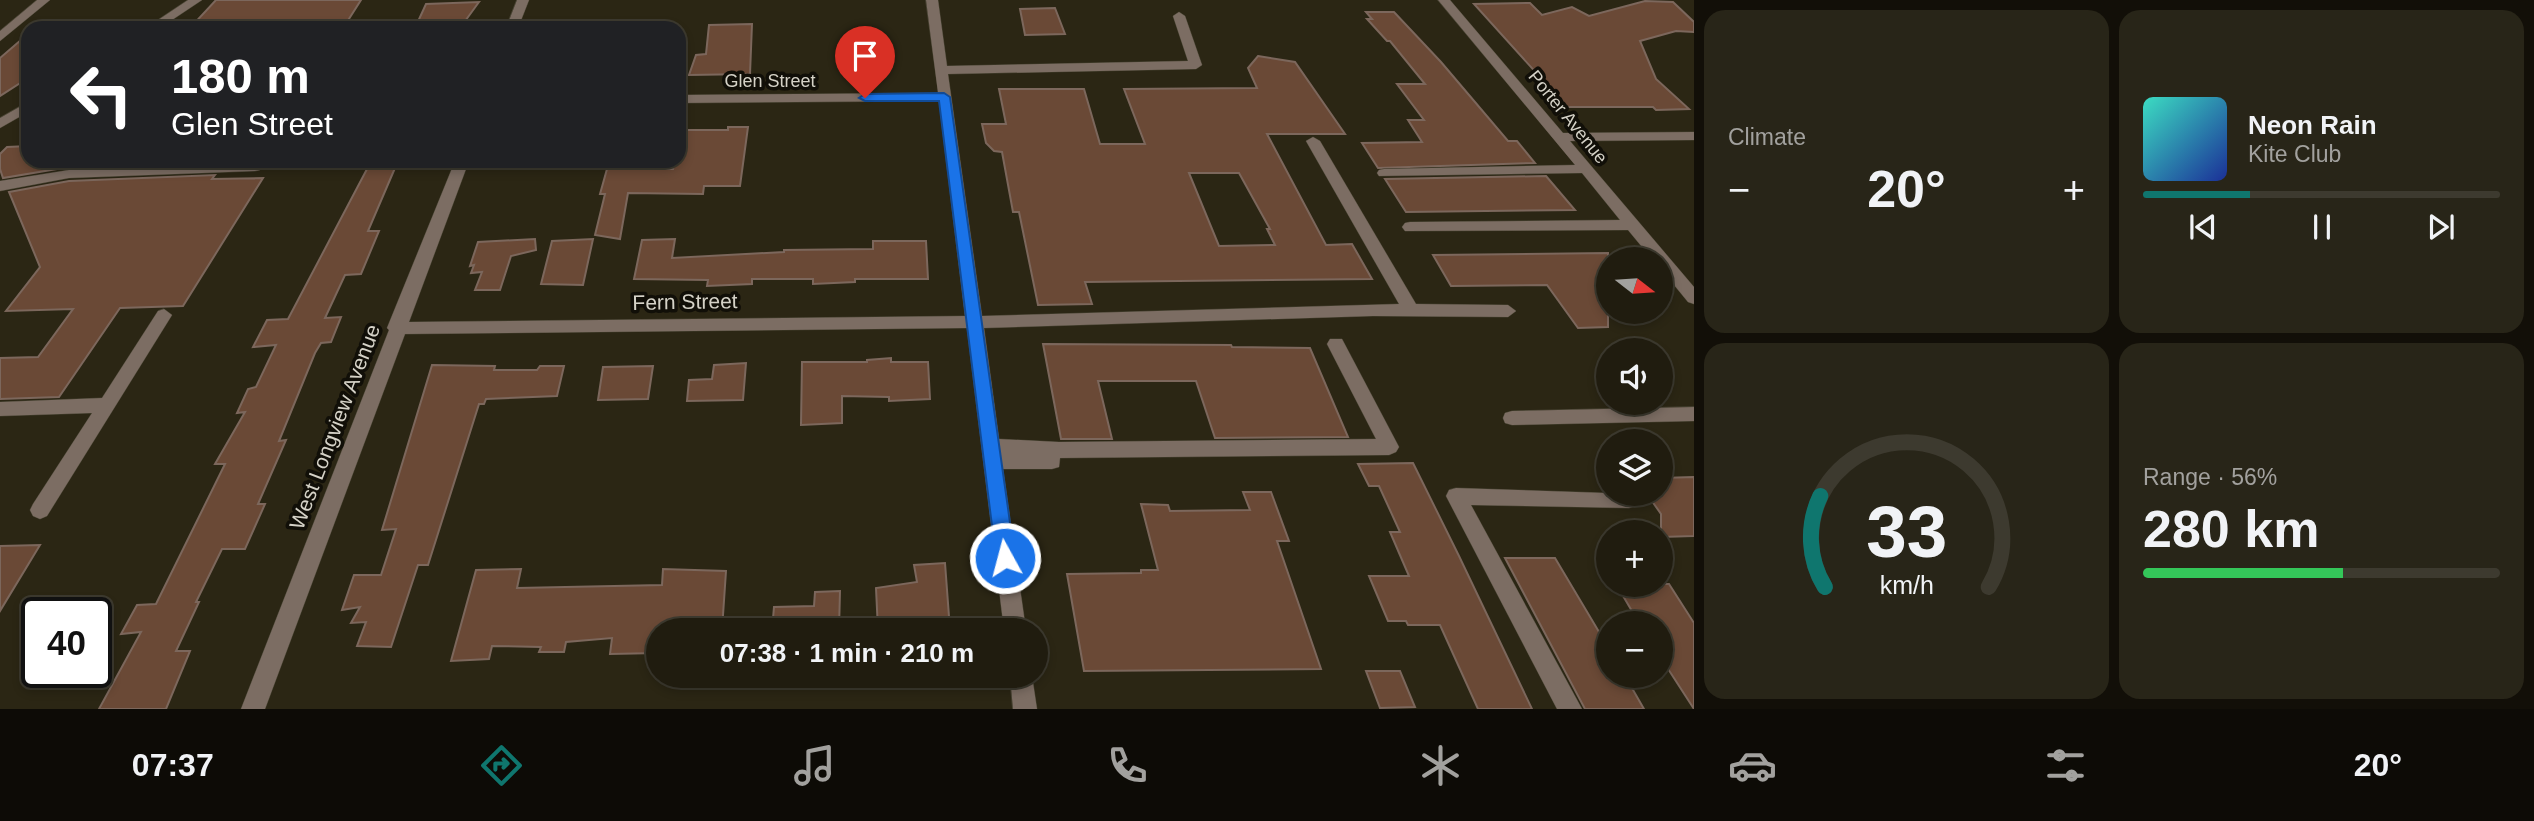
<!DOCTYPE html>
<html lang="en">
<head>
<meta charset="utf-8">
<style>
  :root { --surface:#201c0f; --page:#282518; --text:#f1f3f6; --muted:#a2a19e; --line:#3d3a2f; --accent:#0f766e }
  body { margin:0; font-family:Arial,sans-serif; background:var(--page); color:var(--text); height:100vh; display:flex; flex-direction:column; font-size:26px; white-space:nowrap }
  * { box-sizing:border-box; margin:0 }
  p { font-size:23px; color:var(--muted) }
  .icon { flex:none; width:38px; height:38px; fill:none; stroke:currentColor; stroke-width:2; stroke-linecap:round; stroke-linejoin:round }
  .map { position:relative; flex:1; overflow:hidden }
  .drawer { display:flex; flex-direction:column; gap:10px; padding:10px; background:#120f08; width:840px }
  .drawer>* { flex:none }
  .guide { position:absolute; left:21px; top:21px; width:665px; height:147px; border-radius:21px; box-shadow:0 4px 10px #0003,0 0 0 2px var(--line); background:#202124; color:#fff; overflow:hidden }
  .needle { width:46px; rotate:107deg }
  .controls { position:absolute; left:1596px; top:247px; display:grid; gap:14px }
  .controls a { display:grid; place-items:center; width:77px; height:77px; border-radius:50%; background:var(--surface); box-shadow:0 4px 10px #0003,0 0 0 2px var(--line); font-size:35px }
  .speed { position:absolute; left:21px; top:597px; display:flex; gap:14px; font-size:35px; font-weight:700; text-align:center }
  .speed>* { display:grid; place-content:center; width:91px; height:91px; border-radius:50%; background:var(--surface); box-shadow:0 4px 10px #0003,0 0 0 2px var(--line); line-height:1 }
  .speed .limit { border:4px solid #111; border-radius:10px; background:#fff; color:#111 }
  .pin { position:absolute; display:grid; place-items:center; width:60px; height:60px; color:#fff; margin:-72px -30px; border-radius:50% 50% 50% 0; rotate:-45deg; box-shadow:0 0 7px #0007 }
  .pin .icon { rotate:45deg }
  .me { position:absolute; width:77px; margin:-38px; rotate:353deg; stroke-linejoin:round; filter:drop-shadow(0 0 5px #0008) }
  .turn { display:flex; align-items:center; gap:24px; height:147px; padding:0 35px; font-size:32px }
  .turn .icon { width:91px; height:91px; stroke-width:2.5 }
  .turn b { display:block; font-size:49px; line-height:60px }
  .big { font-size:52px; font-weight:600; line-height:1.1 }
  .drawer .tile { flex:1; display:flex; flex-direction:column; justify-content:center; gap:10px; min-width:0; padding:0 24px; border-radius:21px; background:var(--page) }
  .drawer .dial { align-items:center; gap:0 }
  .dial svg { height:182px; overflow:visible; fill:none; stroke:var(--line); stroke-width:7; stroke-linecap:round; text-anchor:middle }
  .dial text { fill:var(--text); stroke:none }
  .song { display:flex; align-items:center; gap:21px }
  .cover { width:84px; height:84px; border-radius:10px; background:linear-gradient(135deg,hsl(170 70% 55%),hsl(230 70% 35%)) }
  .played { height:7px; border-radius:4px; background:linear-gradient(90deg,var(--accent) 30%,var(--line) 30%) }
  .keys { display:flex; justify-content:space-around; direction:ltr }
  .heat { display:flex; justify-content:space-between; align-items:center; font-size:38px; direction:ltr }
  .charge { height:10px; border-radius:5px; background:linear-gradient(90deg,#34c759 56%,var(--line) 0) }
  .drawer .tiles { flex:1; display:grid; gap:10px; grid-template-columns:repeat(2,1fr) }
  .trip { position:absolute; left:646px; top:618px; width:402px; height:70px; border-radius:35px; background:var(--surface); box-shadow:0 4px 10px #0003,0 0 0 2px var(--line); font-weight:600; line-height:70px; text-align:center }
  .menu { display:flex; height:112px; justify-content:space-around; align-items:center; background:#0d0b06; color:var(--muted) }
  .menu .icon { width:49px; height:49px }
  .menu .current { color:var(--accent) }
  .menu b { font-size:32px; color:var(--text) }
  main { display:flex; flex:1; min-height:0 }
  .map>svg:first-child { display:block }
  .building { fill:#6a4936; stroke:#7c675c; stroke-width:2; fill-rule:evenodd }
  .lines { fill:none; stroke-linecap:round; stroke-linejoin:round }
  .minor-casing { stroke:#464231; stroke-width:1 }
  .minor { fill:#7c6d63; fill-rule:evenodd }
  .route { fill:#1a73e8; stroke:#114b97; stroke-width:2 }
  .labels { text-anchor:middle; stroke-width:7; stroke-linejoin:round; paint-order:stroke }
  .far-street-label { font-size:18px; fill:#d5d2c7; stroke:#110f08 }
  .street-label { font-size:21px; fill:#d5d2c7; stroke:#110f08 }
</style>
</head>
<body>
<main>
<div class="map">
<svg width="1694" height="709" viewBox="0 0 1694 709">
  <rect width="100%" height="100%" fill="#2b2614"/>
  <g class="building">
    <path d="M 216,0 L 361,0 L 347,22 L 323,22 L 319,28 L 190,28 Z"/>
    <path d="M 1645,1 L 1673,2 L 1694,22 L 1694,32 L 1676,31 L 1640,41 L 1656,79 L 1689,109 L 1656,110 L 1653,107 L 1567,107 L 1474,4 L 1530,3 L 1542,15 L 1572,7 L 1589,16 Z"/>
    <path d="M 479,2 L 460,28 L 415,28 L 426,4 Z"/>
    <path d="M 1055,8 L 1065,34 L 1025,35 L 1020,9 Z"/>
    <path d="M 1366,12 L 1394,12 L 1441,62 L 1508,141 L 1517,141 L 1535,163 L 1378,168 L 1362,143 L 1422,142 L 1408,120 L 1424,120 L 1397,84 L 1425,84 L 1390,41 L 1387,41 L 1367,19 L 1372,19 Z"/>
    <path d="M 752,24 L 750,74 L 689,75 L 696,55 L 706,54 L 709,25 Z"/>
    <path d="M 28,34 L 28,78 L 0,96 L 0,58 Z"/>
    <path d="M 1258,56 L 1295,62 L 1345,134 L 1267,134 L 1326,245 L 1352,244 L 1372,279 L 1085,282 L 1092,304 L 1038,305 L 1019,212 L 1013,212 L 1002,152 L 994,151 L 986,143 L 982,124 L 1006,124 L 999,89 L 1084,89 L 1100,144 L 1145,144 L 1124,89 L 1257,88 L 1248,68 ZM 1189,173 L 1239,173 L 1270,229 L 1267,229 L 1275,245 L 1219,246 Z"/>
    <path d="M 728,127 L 748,127 L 740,186 L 704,186 L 703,194 L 628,193 L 620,239 L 595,235 L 605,194 L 600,194 L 607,169 L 673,169 L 675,161 L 679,161 L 679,130 L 728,130 Z"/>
    <path d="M 28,146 L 28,161 L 199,161 L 69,167 L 3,178 L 0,169 L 0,154 L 7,147 Z"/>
    <path d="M 395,168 L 368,231 L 379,231 L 361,274 L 345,275 L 325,318 L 341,317 L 331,342 L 321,343 L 315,353 L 279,441 L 286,440 L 258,504 L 265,504 L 245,549 L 222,549 L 196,602 L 199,602 L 176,651 L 190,651 L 166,709 L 99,709 L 141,632 L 121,634 L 137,605 L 156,604 L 225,464 L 215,464 L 245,412 L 237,413 L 248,389 L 256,387 L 276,345 L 253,347 L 267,320 L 288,319 L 367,169 Z"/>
    <path d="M 215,175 L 212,179 L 263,178 L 183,306 L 120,308 L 59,397 L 0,399 L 0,358 L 38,357 L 73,309 L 6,311 L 40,267 L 9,192 L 69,181 Z"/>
    <path d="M 1546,176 L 1575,210 L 1406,212 L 1385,179 Z"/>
    <path d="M 535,239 L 536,250 L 511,256 L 500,290 L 475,290 L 482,272 L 471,273 L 474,265 L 470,266 L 478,242 Z"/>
    <path d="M 593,239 L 583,285 L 541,284 L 552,241 Z"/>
    <path d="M 675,239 L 672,258 L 784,252 L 784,250 L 873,249 L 873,241 L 926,241 L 928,279 L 855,279 L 855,282 L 813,284 L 813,279 L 752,279 L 752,284 L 707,286 L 708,280 L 634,279 L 642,240 Z"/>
    <path d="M 1608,253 L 1608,327 L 1578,328 L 1547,285 L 1451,286 L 1433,255 Z"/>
    <path d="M 1043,344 L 1231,345 L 1232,347 L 1310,348 L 1348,437 L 1215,438 L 1196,381 L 1098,381 L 1112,439 L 1061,439 Z"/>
    <path d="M 891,358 L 891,362 L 928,362 L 930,399 L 889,401 L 889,397 L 842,396 L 842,423 L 801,425 L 802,362 L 867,362 L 867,360 Z"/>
    <path d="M 746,363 L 743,400 L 687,401 L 689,380 L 712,379 L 714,365 Z"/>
    <path d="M 432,365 L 495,366 L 494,370 L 537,370 L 540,366 L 564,366 L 557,396 L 486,399 L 484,404 L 479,404 L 428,565 L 418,565 L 391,647 L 357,646 L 366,622 L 351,623 L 360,607 L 342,610 L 354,575 L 381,575 L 396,529 L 382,530 Z"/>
    <path d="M 653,366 L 648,399 L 598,400 L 603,367 Z"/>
    <path d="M 1413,463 L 1459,556 L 1532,709 L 1478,709 L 1440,625 L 1408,625 L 1406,621 L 1388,621 L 1369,576 L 1409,576 L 1390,532 L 1400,532 L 1379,486 L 1369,486 L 1358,464 Z"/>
    <path d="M 1694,477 L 1694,536 L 1661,537 L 1661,514 L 1647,494 L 1661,494 L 1661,478 Z"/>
    <path d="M 1243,492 L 1271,492 L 1289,541 L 1277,541 L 1321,669 L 1084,671 L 1067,574 L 1141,573 L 1141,570 L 1158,570 L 1141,504 L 1168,505 L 1170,511 L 1250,510 Z"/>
    <path d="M 40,545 L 0,611 L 0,546 Z"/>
    <path d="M 1505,558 L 1555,558 L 1608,647 L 1608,676 L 1625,676 L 1644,709 L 1585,709 Z"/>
    <path d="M 945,563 L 950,630 L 878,630 L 876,588 L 917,582 L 914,565 Z"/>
    <path d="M 521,569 L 517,588 L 662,585 L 663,569 L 726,571 L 722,630 L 658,630 L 658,653 L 610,654 L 612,638 L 566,642 L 564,652 L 539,652 L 541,647 L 492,646 L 489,659 L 451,661 L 476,570 Z"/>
    <path d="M 1616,584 L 1669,584 L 1694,623 L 1694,709 L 1661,658 L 1661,623 L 1639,623 Z"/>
    <path d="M 840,591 L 839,630 L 772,630 L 774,607 L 814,606 L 815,592 Z"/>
    <path d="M 1366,671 L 1400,671 L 1415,707 L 1380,708 Z"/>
  </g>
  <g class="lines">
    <g class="minor-casing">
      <g id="minor">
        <path d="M 37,0 L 50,0 L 0,41 L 0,31 Z"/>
        <path d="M 188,0 L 202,0 L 160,28 L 146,28 Z"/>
        <path d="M 517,0 L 529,0 L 518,28 L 506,28 Z"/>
        <path d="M 926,0 L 938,0 L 947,66 L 1188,61 L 1173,16 L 1179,12 L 1185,16 L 1202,65 L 1196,69 L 948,74 L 982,316 L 1399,304 L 1306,141 L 1313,137 L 1320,141 L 1416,304 L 1508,305 L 1516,311 L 1508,317 L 1373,316 L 984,328 L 999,439 L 1059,442 L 1376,439 L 1327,344 L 1330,339 L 1342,339 L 1399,447 L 1396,452 L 1389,455 L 1060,458 L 1059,467 L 1052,469 L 1003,469 L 1026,630 L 1004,630 L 967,328 L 405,334 L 265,709 L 241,709 L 389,330 L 387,328 L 455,161 L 469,161 L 409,322 L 965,316 L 939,101 L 679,103 L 679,95 L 938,93 Z"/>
        <path d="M 1438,0 L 1450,0 L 1563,133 L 1694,132 L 1694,140 L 1570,141 L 1694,287 L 1694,304 L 1688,302 L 1661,269 L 1661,259 L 1652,259 L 1628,230 L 1405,231 L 1402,227 L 1405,223 L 1410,222 L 1620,220 L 1582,173 L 1379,176 L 1377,173 L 1379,170 L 1384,169 L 1575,165 Z"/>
        <path d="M 28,102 L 28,112 L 0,128 L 0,118 Z"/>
        <path d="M 252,161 L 266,161 L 260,170 L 255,171 L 69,178 L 0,191 L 0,181 L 69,170 Z"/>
        <path d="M 164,309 L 172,315 L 47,516 L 40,519 L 33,516 L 30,510 L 33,504 L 92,413 L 0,416 L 0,402 L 102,398 L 158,311 Z"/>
        <path d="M 1694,407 L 1694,421 L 1512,425 L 1505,423 L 1503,418 L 1505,413 L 1512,411 Z"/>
        <path d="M 1456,488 L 1636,494 L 1639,500 L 1636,506 L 1629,508 L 1471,505 L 1582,709 L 1557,709 L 1446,496 L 1449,490 Z"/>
        <path d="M 1010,676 L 1032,676 L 1037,709 L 1013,709 Z"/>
      </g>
    </g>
    <use href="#minor" class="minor"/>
  </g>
  <path class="route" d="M 944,93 L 950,97 L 1015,558 L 1012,564 L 1005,566 L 999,564 L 996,558 L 939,101 L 865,101 L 859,98 L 865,94 Z"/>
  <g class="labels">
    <g class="far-street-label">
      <text x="770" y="87">Glen Street</text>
      <text transform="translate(1568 117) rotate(51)" y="6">Porter Avenue</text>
    </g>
    <g class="street-label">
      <text transform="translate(685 302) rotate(-1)" y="7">Fern Street</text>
      <text transform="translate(335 427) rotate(-69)" y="7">West Longview Avenue</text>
    </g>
  </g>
</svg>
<div class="controls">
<a><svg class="needle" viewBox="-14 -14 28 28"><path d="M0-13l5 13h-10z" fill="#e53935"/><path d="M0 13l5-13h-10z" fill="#a2a19e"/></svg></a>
<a><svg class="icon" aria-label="sound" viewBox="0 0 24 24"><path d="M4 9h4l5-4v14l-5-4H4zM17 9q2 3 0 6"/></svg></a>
<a><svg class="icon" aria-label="layers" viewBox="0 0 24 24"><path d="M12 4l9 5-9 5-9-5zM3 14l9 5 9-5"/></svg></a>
<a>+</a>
<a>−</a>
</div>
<div class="speed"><div class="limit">40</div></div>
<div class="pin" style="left:865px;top:98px;background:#d93025"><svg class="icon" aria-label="arrive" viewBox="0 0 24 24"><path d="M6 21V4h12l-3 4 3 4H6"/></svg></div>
<svg class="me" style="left:1005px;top:558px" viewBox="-20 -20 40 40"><circle r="17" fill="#1a73e8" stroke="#fff" stroke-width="3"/><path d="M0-11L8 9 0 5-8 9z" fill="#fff"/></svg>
<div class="trip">07:38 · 1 min · 210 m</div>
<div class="guide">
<div class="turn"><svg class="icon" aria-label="left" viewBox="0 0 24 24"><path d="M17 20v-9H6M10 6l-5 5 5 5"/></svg><div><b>180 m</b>Glen Street</div></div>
</div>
</div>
<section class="drawer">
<div class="tiles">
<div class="tile"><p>Climate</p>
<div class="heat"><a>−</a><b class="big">20°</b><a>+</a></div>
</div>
<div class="tile">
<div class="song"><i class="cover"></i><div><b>Neon Rain</b><p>Kite Club</p></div></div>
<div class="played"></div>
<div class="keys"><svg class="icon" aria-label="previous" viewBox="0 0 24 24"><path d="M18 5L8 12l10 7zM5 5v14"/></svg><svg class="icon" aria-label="pause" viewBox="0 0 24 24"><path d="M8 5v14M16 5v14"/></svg><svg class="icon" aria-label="next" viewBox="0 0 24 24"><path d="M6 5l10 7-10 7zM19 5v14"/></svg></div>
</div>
<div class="tile dial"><svg viewBox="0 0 100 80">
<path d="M14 69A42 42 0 1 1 86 69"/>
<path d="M14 69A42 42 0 0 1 12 29" stroke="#0f766e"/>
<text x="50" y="56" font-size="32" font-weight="700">33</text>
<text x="50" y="72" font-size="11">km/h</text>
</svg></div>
<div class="tile"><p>Range · 56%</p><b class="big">280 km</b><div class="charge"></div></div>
</div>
</section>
</main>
<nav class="menu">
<b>07:37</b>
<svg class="icon current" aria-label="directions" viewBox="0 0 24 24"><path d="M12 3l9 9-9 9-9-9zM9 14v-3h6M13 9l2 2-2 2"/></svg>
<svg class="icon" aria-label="music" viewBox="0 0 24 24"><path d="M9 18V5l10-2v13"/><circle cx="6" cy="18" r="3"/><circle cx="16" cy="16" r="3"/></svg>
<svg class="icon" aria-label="phone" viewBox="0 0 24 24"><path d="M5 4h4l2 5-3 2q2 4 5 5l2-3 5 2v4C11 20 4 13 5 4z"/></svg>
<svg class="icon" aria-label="climate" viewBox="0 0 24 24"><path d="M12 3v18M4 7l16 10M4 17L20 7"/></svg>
<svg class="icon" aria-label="car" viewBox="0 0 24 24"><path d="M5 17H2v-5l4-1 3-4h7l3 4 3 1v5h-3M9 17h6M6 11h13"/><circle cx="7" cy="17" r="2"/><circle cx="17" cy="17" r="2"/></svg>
<svg class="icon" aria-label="filters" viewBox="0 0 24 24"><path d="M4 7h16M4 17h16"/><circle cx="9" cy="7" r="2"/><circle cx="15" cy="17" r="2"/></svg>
<b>20°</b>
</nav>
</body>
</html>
